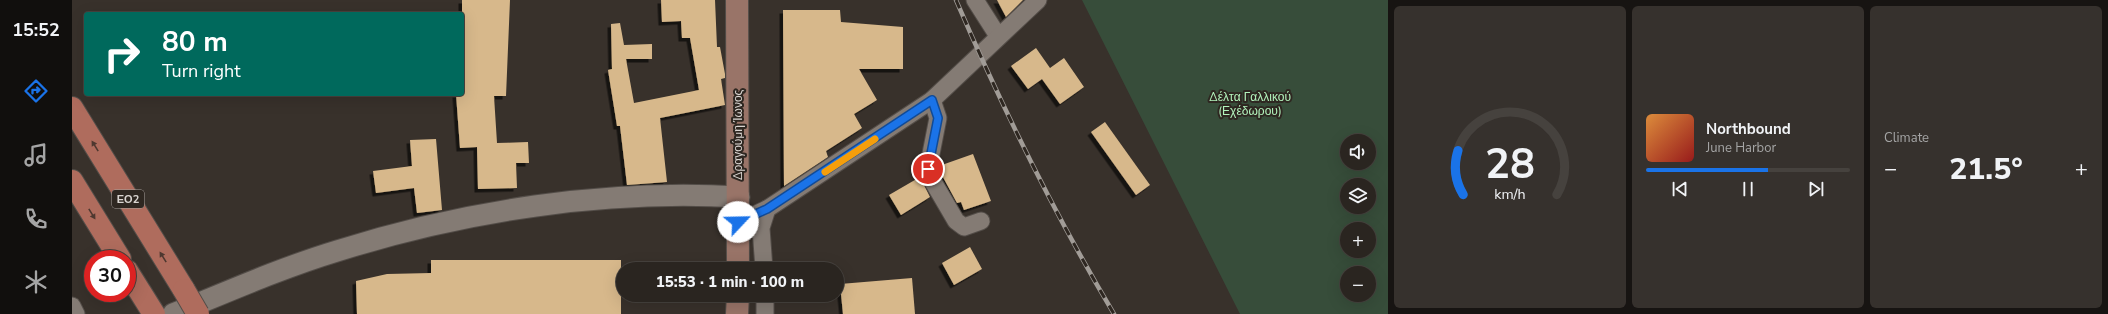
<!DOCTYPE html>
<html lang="en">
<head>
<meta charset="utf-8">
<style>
  :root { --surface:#2a2520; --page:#36312d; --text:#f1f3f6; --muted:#a5a5a5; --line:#46423e; --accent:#1a73e8 }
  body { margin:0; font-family:"Nunito Sans",sans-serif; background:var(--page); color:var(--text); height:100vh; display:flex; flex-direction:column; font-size:15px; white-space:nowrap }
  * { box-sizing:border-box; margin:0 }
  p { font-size:13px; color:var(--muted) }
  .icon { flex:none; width:22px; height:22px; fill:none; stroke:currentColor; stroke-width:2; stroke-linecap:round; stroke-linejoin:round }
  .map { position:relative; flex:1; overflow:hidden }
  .drawer { display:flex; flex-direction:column; gap:6px; padding:6px; background:#171412; width:720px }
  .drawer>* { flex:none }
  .guide { position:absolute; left:12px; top:12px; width:380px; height:84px; border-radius:4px; box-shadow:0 4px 16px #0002,0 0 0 1px var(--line); background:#00695c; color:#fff; overflow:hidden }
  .fabs { position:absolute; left:1268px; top:134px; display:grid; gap:8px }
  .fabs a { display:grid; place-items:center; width:36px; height:36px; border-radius:50%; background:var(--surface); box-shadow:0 4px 16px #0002,0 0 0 1px var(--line); font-size:20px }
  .speed { position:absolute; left:12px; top:250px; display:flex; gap:8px; font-size:20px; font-weight:700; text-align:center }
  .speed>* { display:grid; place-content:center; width:52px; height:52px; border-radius:50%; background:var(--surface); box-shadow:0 4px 16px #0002,0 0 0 1px var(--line); line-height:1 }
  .speed .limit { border:6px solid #d22; background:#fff; color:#111 }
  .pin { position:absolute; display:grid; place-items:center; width:34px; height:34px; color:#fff; margin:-17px; border:2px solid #fff; border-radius:50%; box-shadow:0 1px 4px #0007 }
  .me { position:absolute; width:44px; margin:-22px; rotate:66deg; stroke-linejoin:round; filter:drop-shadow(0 0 3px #0008) }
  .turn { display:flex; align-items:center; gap:14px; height:84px; padding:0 12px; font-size:18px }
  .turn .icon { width:52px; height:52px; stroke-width:2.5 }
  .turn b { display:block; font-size:28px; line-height:34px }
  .big { font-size:30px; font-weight:800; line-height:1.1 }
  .drawer .card { flex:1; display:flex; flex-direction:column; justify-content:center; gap:6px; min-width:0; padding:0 14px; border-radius:6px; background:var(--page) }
  .drawer .dial { align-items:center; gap:0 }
  .dial svg { height:104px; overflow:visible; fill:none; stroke:var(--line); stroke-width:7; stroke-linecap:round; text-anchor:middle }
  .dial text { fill:var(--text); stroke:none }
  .song { display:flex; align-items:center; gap:12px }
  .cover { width:48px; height:48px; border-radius:6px; background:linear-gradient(135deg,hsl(30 70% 55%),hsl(0 70% 35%)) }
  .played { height:4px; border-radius:2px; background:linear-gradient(90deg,var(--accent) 60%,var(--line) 60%) }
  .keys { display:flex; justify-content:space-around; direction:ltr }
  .heat { display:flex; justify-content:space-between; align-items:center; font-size:22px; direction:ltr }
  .drawer .tiles { flex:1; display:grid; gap:6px; grid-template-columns:repeat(3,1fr) }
  .trip { position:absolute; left:544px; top:262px; width:228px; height:40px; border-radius:20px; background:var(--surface); box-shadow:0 4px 16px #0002,0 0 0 1px var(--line); font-weight:800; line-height:40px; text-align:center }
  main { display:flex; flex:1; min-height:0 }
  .menu { display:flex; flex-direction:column; width:72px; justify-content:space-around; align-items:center; background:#110f0d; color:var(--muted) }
  .menu .icon { width:28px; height:28px }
  .menu .on { color:var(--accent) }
  .menu b { font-size:18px; color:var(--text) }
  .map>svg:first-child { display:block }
  .green { fill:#374d3a; fill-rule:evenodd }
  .building { fill:#d7b88b; filter:url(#shadow) }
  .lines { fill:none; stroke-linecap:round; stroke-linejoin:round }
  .minor-casing { stroke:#534d48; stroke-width:19 }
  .tertiary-casing { stroke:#534d48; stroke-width:23 }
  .secondary-casing { stroke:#534d48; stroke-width:24 }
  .primary-casing { stroke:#534d48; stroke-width:24 }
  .minor { stroke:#847b74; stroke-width:17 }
  .tertiary { stroke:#847b74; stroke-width:21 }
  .secondary { stroke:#997468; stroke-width:22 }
  .primary { stroke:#af6c5d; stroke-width:22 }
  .rail-casing { stroke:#a19c97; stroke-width:4.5 }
  .rail { stroke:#2e2721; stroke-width:3; stroke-dasharray:9; stroke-linecap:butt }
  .primary-bridge-casing { stroke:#534d48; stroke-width:24; stroke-linecap:butt }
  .primary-bridge { stroke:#af6c5d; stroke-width:22 }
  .oneway { fill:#4e3830 }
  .route-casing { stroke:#114b97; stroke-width:10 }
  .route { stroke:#1a73e8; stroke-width:7 }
  .slow { stroke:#f59e0b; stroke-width:7 }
  .labels { text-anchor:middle; stroke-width:4; stroke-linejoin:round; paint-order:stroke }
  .shield { fill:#2e2721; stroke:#a6a09c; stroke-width:1 }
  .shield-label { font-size:11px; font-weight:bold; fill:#d9d4d0 }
  .park-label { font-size:12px; fill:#b2f3bc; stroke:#2e2721 }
  .street-label { font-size:12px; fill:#d9d4d0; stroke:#2e2721 }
</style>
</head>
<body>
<main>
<nav class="menu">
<b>15:52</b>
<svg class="icon on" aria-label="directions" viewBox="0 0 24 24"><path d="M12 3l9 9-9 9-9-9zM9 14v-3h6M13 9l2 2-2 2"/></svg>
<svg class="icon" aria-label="music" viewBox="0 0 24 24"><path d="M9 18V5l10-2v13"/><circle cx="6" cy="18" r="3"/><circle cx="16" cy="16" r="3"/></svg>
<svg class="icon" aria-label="phone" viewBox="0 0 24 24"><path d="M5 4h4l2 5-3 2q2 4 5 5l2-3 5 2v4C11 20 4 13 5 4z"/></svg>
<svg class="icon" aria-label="climate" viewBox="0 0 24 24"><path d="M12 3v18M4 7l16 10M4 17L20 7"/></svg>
</nav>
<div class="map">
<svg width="1316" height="314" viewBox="0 0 1316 314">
  <defs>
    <filter id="shadow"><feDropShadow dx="-3.5" dy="3.5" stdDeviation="0" flood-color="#0009"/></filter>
  </defs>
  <rect width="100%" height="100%" fill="#38312b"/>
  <path class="green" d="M 1010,0 L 1316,0 L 1316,314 L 1168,314 ZM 1275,141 L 1297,141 L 1297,163 L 1275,163 ZM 1275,185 L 1297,185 L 1297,207 L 1275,207 ZM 1275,229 L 1297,229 L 1297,251 L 1275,251 ZM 1275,273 L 1297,273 L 1297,295 L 1275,295 Z"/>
  <g class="building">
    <path d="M 390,0 L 438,0 L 434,96 L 422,96 L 425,143 L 456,142 L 457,163 L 444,163 L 445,188 L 406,189 L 405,147 L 388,148 L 384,94 L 390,94 Z"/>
    <path d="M 589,0 L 643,0 L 645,47 L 648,47 L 653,74 L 653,78 L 649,79 L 653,105 L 588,118 L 595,182 L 555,185 L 548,126 L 545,126 L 536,70 L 540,69 L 539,24 L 548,23 L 552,45 L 580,44 L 580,59 L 554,59 L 562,103 L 627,90 L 618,38 L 610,38 L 609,21 L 590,22 Z"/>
    <path d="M 925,0 L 951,0 L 934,17 Z"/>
    <path d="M 711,10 L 768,10 L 769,22 L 831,27 L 831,69 L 787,69 L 805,100 L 782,114 L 790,128 L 754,151 L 756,157 L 712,186 Z"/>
    <path d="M 964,48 L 978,68 L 992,58 L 1012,87 L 988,104 L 970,79 L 956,89 L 939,66 Z"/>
    <path d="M 1033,122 L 1078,185 L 1064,195 L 1019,132 Z"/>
    <path d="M 364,139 L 370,210 L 345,213 L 342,188 L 304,193 L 301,171 L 340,166 L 338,140 Z"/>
    <path d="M 901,154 L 919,201 L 892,210 L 889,202 L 885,203 L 866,168 L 867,166 Z"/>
    <path d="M 848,177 L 858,197 L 829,215 L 817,195 Z"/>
    <path d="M 898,247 L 910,269 L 882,285 L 870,263 Z"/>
    <path d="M 359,260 L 549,260 L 549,314 L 285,314 L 284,281 L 315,274 L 359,273 Z"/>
    <path d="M 840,278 L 843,314 L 771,314 L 768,284 Z"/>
  </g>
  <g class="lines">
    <g class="minor-casing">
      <g id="minor">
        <path d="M 903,0 L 926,36"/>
        <path d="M 860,100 L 866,118 L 856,169 L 860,180 L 884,221 L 892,227 L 909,221"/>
        <path d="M 667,222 L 695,209 L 860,100 L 966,0"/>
        <path d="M 692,269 L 689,228 L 695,209"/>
        <path d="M 693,295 L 693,314"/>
        <path d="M 0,306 L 4,314"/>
      </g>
    </g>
    <g class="tertiary-casing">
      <path id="tertiary" d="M 101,314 C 155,292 209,268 265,251 C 391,211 534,189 667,197"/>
    </g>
    <g class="secondary-casing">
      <g id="secondary">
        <path d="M 665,0 L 666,269"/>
        <path d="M 665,314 L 666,295"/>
      </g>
    </g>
    <g class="primary-casing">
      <g id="primary">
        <path d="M 0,108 L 112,290"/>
        <path d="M 0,181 L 48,259"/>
        <path d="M 55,271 L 82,314"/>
      </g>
    </g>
    <use href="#minor" class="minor"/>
    <use href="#tertiary" class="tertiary"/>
    <use href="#secondary" class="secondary"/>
    <use href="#primary" class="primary"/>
    <g class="rail-casing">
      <path id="rail" d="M 884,0 C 930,107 982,213 1042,314"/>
    </g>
    <use href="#rail" class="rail"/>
    <g class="primary-bridge-casing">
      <path id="primary-bridge" d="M 112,290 L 126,314"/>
    </g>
    <use href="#primary-bridge" class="primary-bridge"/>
  </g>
  <defs><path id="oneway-solid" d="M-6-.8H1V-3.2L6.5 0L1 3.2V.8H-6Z"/></defs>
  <g class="oneway">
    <use href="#oneway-solid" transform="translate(23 146) rotate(-122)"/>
    <use href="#oneway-solid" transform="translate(20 214) rotate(58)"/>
    <use href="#oneway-solid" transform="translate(91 257) rotate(-122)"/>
  </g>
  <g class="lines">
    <g class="route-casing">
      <path id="route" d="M 666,222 L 695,209 L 860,100 L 866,118 L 856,169"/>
    </g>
    <use href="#route" class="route"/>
    <path class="slow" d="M 753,172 L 803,139"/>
  </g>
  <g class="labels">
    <rect class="shield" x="40" y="190" width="32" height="18" rx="3"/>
    <g class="shield-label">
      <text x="56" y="203">ΕΟ2</text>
    </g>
    <g class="park-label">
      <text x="1178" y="101">Δέλτα Γαλλικού<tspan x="1178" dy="14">(Εχέδωρου)</tspan></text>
    </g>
    <g class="street-label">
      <text transform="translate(666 135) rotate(-90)" y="4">Δραγούμη Ίωνος</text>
    </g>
  </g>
</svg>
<div class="fabs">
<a><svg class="icon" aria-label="sound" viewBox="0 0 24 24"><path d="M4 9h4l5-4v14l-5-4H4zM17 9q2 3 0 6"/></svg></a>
<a><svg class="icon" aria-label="layers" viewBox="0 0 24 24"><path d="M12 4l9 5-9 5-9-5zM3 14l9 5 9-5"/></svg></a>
<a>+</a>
<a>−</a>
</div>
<div class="speed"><div class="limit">30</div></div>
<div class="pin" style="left:856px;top:169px;background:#d93025"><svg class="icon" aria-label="arrive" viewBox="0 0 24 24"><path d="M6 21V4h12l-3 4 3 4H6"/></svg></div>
<svg class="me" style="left:666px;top:222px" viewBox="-20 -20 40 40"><circle r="19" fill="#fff"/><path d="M0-13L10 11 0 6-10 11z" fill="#1a73e8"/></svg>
<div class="trip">15:53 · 1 min · 100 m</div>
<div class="guide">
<div class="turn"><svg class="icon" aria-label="right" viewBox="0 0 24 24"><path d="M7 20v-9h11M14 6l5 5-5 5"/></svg><div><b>80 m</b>Turn right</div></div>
</div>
</div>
<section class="drawer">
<div class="tiles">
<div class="card dial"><svg viewBox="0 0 100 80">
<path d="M14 69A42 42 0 1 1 86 69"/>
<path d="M14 69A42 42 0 0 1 10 35" stroke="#1a73e8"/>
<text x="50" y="56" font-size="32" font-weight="700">28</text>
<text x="50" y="72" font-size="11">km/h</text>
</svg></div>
<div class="card">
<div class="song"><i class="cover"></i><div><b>Northbound</b><p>June Harbor</p></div></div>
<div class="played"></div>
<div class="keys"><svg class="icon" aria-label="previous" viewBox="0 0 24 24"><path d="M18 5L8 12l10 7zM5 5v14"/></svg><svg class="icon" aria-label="pause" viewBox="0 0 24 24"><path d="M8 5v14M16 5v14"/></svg><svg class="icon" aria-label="next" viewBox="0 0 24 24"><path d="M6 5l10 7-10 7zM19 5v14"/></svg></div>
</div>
<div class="card"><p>Climate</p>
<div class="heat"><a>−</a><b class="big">21.5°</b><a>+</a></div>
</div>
</div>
</section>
</main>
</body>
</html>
